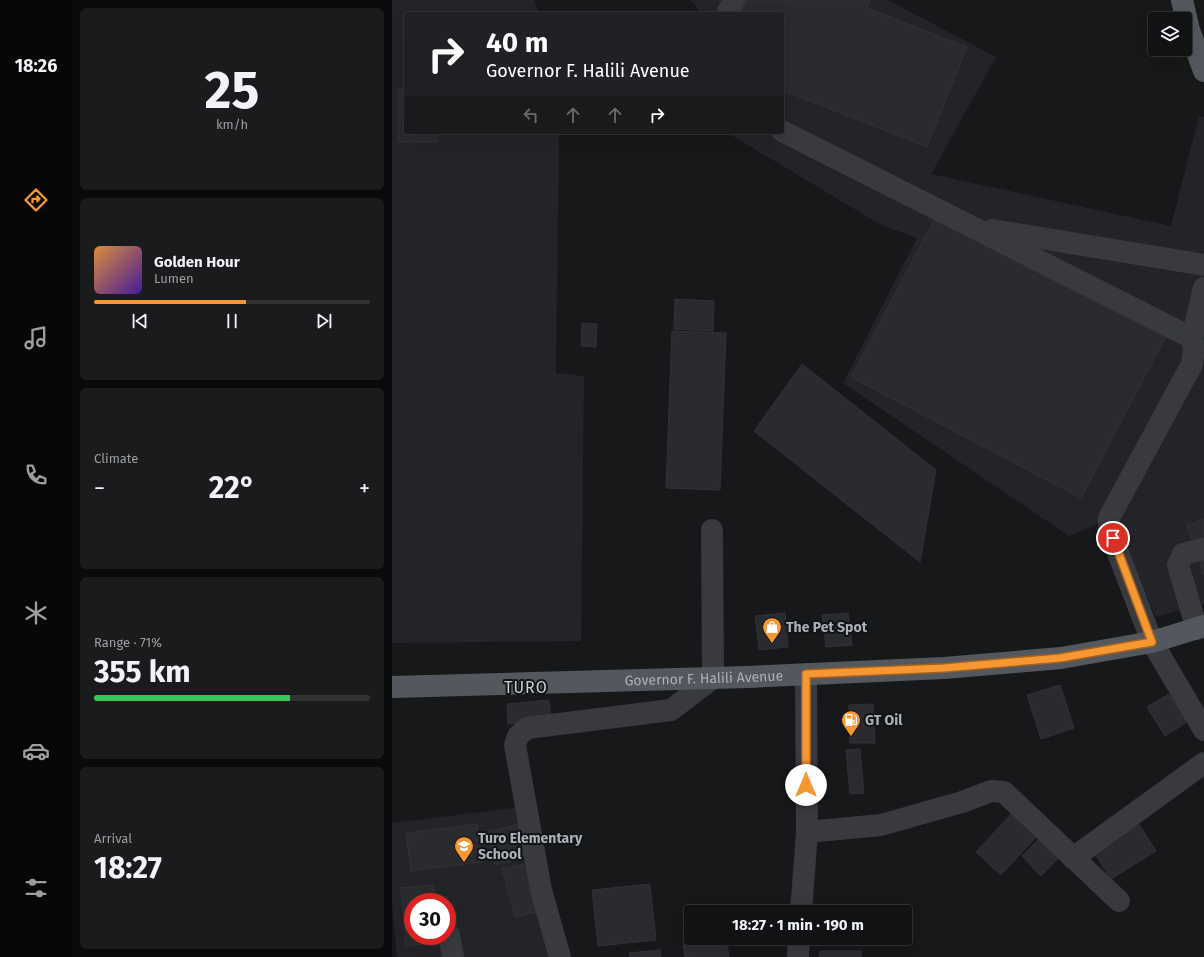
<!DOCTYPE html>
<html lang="en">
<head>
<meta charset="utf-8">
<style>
  :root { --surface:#111214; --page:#1a1b1d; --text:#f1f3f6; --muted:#9c9ea0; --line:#303234; --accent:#f79732 }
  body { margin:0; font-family:"Fira Sans",sans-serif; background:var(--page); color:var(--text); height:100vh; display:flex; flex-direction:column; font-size:15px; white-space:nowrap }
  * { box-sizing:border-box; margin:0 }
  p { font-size:13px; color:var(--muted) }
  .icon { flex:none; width:22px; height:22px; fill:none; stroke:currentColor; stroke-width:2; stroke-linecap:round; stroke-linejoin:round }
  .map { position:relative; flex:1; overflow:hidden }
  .drawer { display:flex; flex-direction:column; gap:8px; padding:8px; background:#090a0b; width:320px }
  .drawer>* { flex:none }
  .hud { position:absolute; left:12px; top:12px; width:380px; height:122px; border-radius:4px; box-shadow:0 4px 16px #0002,0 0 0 1px var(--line); background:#202124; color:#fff; overflow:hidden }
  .controls { position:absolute; left:756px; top:12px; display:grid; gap:8px }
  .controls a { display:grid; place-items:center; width:44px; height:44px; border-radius:4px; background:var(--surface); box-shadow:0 4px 16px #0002,0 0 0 1px var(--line); font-size:20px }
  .speed { position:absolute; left:12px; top:893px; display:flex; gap:8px; font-size:20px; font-weight:700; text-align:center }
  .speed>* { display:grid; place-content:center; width:52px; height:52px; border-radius:50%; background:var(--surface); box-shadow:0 4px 16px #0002,0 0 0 1px var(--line); line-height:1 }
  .speed .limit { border:6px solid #d22; background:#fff; color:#111 }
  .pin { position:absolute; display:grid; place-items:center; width:34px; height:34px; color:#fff; margin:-17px; border:2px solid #fff; border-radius:50%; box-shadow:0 1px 4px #0007 }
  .me { position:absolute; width:44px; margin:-22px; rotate:0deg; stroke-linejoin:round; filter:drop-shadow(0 0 3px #0008) }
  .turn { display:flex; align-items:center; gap:14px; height:84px; padding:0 16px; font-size:18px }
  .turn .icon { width:52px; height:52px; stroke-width:2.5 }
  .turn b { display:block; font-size:28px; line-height:34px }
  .lanes { display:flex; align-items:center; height:38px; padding:0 16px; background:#0003; justify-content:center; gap:20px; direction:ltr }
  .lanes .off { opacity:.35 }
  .big { font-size:30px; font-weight:700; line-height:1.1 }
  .drawer .card { flex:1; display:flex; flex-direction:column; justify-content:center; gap:6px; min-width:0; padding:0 14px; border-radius:6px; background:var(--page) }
  .drawer .dial { align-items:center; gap:0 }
  .dial b { font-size:52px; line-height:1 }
  .song { display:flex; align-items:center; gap:12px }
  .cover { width:48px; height:48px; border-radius:6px; background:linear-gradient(135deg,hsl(30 70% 55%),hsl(260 70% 35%)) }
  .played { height:4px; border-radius:2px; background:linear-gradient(90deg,var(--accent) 55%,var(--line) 55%) }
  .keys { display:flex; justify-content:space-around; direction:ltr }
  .heat { display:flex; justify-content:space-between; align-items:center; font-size:22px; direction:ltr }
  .charge { height:6px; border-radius:3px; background:linear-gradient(90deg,#34c759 71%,var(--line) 0) }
  .trip { position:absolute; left:292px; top:905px; width:228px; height:40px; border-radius:4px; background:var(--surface); box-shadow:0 4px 16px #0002,0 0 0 1px var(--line); font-weight:700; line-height:40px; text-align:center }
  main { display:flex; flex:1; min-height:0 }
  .menu { display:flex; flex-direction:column; width:72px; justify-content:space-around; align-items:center; background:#070708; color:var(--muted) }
  .menu .icon { width:28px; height:28px }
  .menu .active { color:var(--accent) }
  .menu b { font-size:18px; color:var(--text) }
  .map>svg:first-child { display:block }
  .built { fill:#232427; fill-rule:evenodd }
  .building { fill:#2a2b2e; stroke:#313236 }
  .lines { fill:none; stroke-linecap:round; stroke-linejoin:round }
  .minor { stroke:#383a3f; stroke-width:22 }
  .major { stroke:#54585e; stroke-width:22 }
  .route-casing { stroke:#a16220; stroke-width:10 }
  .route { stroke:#f79732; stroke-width:7 }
  .labels { text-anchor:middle; stroke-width:4; stroke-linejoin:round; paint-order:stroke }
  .poi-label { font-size:14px; font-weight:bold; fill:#a9b1ba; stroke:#121315; text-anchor:start }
  .street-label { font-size:14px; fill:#a9b1ba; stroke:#121315 }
  .quarter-label { font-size:16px; letter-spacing:1px; fill:#cacfd6; stroke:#121315 }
</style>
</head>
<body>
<main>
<nav class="menu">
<b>18:26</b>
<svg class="icon active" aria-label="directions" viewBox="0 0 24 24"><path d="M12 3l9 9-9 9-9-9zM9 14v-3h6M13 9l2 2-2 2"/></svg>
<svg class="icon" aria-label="music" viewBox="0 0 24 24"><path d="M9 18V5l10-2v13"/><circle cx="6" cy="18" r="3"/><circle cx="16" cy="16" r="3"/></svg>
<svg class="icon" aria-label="phone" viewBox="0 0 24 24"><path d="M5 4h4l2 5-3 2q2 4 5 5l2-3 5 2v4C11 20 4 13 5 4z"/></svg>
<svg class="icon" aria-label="climate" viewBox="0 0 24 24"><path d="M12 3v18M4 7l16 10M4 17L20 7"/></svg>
<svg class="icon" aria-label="car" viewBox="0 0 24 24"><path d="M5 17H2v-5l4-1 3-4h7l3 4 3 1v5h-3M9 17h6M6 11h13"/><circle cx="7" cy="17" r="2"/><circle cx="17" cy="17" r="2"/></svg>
<svg class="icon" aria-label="filters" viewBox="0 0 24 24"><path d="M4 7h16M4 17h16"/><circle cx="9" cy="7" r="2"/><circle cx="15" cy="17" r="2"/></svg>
</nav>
<section class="drawer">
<div class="card dial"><b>25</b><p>km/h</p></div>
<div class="card">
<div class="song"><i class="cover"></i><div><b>Golden Hour</b><p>Lumen</p></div></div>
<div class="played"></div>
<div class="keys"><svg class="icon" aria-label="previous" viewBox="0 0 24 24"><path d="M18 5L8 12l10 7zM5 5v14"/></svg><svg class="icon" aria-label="pause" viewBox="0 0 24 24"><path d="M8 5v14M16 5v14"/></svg><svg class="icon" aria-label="next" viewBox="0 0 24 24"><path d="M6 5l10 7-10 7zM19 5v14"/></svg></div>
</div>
<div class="card"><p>Climate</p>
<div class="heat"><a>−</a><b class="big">22°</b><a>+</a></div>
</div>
<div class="card"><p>Range · 71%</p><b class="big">355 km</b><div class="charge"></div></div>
<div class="card"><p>Arrival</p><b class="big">18:27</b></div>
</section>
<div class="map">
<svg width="812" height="957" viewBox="0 0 812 957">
  <rect width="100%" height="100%" fill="#17181a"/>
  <g class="built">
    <path d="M 0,0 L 142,0 L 148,14 L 14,14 L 14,132 L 167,132 L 164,373 L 192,376 L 189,641 L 0,643 Z"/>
    <path d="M 298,0 L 496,0 L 604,57 L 539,174 L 779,226 L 807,116 L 812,117 L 812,604 L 764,617 L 720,518 L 677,536 L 451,383 L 525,238 L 489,225 L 334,132 L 390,132 L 390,14 L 310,14 Z"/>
    <path d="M 130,807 L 168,957 L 5,957 L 0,903 L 0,823 ZM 21,902 L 55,902 L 55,936 L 21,936 Z"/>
  </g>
  <g class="building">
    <path d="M 354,0 L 478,0 L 475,8 L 575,47 L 535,147 L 390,90 L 390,14 L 349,14 Z"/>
    <path d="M 6,89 L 14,89 L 14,132 L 45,132 L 45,142 L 6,142 Z"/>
    <path d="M 544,216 L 774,336 L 689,498 L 459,377 Z"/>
    <path d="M 283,299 L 322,301 L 321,331 L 282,329 Z"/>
    <path d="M 190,323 L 205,324 L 204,347 L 189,346 Z"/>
    <path d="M 280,331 L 334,333 L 328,490 L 274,488 Z"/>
    <path d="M 410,364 L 544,470 L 528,562 L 362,431 Z"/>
    <path d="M 812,519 L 812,575 L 795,525 Z"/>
    <path d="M 393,613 L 396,647 L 367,650 L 363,616 Z"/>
    <path d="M 456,613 L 460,645 L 434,647 L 430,615 Z"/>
    <path d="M 668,685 L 682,728 L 649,739 L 635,695 Z"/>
    <path d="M 777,694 L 795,722 L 773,736 L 755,707 Z"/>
    <path d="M 157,700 L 159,720 L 116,724 L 115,704 Z"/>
    <path d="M 481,704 L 483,743 L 458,743 L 457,705 Z"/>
    <path d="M 468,749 L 472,793 L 458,794 L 454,750 Z"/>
    <path d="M 622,811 L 647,834 L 609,875 L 584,852 Z"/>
    <path d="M 746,823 L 764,851 L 719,879 L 701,851 Z"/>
    <path d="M 85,824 L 90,862 L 19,871 L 14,833 Z"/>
    <path d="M 127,824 L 135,856 L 103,865 L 95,832 Z"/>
    <path d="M 651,835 L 670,855 L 649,876 L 630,856 Z"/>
    <path d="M 140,862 L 152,910 L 123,917 L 110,869 Z"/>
    <path d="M 258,884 L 264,940 L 206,946 L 200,890 Z"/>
    <path d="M 42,885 L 44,902 L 21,902 L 21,936 L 47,936 L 47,943 L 14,946 L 9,888 Z"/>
    <path d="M 334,938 L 337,957 L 293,957 L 291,945 Z"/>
    <path d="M 268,950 L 269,957 L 238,957 L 237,953 Z"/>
    <path d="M 428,951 L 469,951 L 469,957 L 427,957 Z"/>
  </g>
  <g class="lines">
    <g class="minor">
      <path d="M 335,14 L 342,0"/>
      <path d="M 390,131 L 800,338 L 802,349 L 800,364 L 717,518 L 717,529 L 760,642 L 812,730"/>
      <path d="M 600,230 L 812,265"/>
      <path d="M 800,338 L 812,288"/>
      <path d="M 805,629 L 786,565 L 791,554 L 812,549"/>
      <path d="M 415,832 L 489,825 L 570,802 L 599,791 L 612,792 L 727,901"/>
      <path d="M 681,858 L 812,763"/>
      <path d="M 409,912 L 415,832 L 414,674"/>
      <path d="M 57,935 L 61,957"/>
      <path d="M 168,957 L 149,890 L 123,745 L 126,736 L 135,728 L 279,710 L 321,678 L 320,530"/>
      <path d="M 406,957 L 407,938"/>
    </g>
    <g class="major">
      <path d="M 790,0 L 797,30 L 812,71"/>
      <path id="s1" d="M 0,687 L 356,677 L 552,668 L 669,658 L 760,642 L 812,626"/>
    </g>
  </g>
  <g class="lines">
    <g class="route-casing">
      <path id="route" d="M 414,785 L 414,674 L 552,668 L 668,658 L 760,642 L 721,538"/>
    </g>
    <use href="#route" class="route"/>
  </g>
  <defs>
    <g id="shop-pin" transform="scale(1)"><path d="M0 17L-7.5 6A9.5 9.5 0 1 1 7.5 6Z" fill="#f79732" stroke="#121315"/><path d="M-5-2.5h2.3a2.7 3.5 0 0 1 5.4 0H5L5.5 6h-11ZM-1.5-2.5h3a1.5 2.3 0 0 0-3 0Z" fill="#fff"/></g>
    <g id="fuel-pin" transform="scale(1)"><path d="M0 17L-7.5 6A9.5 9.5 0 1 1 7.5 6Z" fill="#f79732" stroke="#121315"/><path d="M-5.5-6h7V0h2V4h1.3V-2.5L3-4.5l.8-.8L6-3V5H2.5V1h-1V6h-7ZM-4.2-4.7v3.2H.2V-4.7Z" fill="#fff"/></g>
    <g id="school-pin" transform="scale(1)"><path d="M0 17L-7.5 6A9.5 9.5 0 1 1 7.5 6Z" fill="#f79732" stroke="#121315"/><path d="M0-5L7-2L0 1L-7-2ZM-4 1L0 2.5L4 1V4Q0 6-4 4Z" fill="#fff"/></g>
  </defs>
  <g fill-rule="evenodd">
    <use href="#shop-pin" x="380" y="627"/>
    <use href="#fuel-pin" x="459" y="720"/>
    <use href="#school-pin" x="72" y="846"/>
  </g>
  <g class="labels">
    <g class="poi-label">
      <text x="394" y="632">The Pet Spot</text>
      <text x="473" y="725">GT Oil</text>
      <text x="86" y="843">Turo Elementary<tspan x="86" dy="16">School</tspan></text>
    </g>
    <g class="street-label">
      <text dy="5" stroke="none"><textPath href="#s1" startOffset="312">Governor F. Halili Avenue</textPath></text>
    </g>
    <g class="quarter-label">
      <text x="134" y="693">TURO</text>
    </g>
  </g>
</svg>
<div class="controls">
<a><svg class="icon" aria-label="layers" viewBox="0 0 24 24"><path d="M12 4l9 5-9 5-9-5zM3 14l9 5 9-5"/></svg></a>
</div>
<div class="speed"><div class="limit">30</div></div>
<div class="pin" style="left:721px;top:538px;background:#d93025"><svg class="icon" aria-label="arrive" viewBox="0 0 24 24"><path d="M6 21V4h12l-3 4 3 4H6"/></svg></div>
<svg class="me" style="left:414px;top:785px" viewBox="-20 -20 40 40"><circle r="19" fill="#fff"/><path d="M0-13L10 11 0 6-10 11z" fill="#f79732"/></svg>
<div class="trip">18:27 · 1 min · 190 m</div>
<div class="hud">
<div class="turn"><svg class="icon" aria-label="right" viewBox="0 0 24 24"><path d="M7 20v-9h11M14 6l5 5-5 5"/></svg><div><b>40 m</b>Governor F. Halili Avenue</div></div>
<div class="lanes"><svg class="icon off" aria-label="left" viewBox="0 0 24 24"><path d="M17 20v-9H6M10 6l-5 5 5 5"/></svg><svg class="icon off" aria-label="ahead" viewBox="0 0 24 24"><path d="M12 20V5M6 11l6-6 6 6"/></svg><svg class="icon off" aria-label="ahead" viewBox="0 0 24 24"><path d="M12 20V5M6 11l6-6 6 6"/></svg><svg class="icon" aria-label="right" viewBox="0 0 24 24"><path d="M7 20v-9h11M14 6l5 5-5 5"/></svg></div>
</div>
</div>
</main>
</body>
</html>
